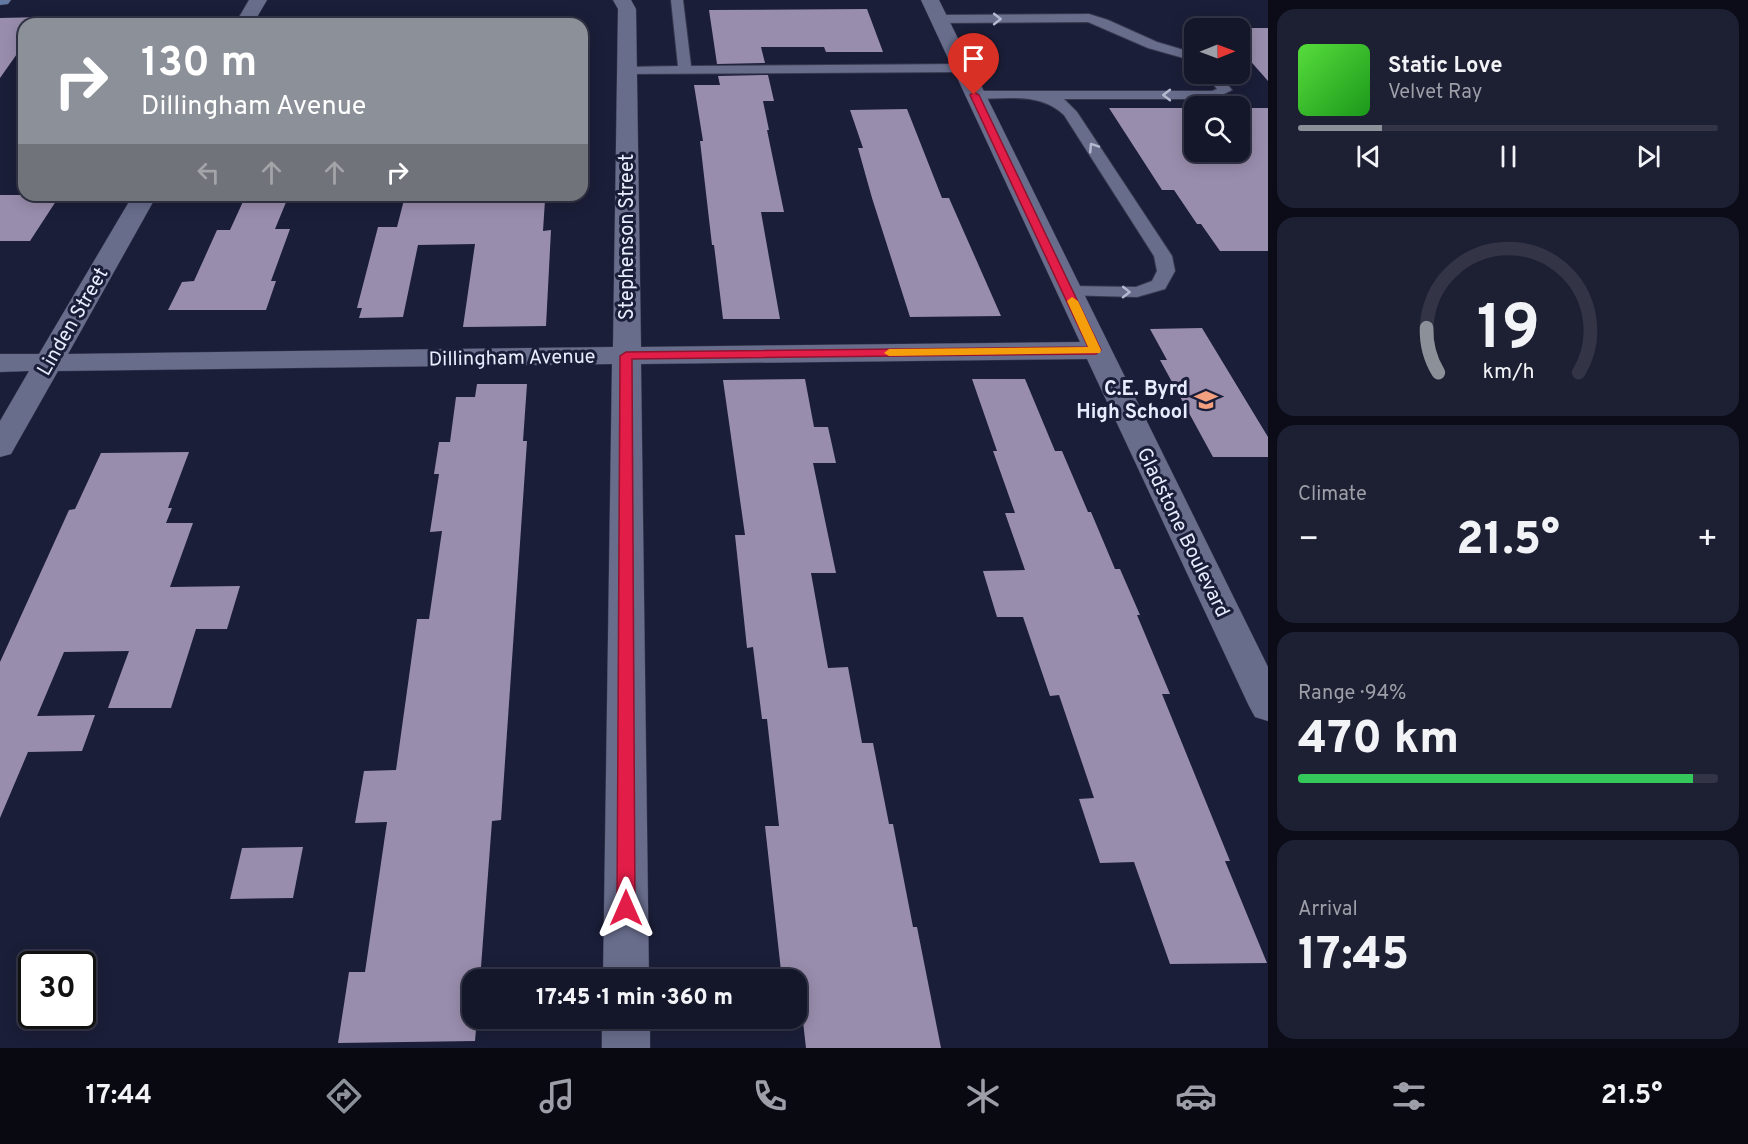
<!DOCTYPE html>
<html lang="en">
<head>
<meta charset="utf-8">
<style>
  :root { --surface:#14162a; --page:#1d1f32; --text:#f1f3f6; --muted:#9d9fa8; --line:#333547; --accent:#8c9099 }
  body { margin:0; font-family:Overpass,sans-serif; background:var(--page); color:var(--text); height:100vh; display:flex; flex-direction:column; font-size:22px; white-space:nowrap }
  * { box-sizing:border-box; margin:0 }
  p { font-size:20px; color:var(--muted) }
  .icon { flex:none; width:33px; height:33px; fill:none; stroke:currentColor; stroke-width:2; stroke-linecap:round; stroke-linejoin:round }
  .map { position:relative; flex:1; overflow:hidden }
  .side { display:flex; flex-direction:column; gap:9px; padding:9px; background:#0b0c17; width:480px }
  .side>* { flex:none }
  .banner { position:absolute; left:18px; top:18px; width:570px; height:183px; border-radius:18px; box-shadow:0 3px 15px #0003,0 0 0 2px var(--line); background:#8c9099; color:#fff; overflow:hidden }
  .needle { width:39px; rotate:89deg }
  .controls { position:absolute; left:1184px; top:18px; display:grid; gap:12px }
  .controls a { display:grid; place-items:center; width:66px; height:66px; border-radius:12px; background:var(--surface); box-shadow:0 3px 15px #0003,0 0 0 2px var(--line); font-size:30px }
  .speed { position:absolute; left:18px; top:951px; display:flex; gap:12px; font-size:30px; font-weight:700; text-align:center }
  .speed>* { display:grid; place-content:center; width:78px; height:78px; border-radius:50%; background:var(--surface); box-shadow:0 3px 15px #0003,0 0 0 2px var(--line); line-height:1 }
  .speed .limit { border:3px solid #111; border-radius:9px; background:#fff; color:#111 }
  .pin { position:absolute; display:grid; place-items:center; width:51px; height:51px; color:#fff; margin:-62px -26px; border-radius:50% 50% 50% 0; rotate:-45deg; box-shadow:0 0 6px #0007 }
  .pin .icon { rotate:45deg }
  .me { position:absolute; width:66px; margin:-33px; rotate:0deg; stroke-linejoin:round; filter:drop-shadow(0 0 4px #0008) }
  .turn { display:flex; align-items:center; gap:21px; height:126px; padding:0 24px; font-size:27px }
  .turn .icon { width:78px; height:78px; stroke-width:2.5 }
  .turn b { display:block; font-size:42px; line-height:51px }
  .lanes { display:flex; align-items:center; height:57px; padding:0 24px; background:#0003; justify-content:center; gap:30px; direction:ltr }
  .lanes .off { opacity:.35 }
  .big { font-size:45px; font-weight:800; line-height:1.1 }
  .side .widget { flex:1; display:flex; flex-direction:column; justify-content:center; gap:9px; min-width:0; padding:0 21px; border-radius:18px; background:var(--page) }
  .side .dial { align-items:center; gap:0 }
  .dial svg { height:156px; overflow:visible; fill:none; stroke:var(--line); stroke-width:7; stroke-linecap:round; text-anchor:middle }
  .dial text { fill:var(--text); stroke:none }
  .song { display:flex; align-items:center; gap:18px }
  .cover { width:72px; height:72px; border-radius:9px; background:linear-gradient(135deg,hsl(110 70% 55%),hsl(120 70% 35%)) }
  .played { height:6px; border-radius:3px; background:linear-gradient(90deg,var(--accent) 20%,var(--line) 20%) }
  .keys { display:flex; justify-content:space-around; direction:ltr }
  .heat { display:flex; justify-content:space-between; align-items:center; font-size:33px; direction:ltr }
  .charge { height:9px; border-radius:4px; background:linear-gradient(90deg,#34c759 94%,var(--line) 0) }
  .trip { position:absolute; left:462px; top:969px; width:345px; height:60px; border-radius:18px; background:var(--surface); box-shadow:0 3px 15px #0003,0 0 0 2px var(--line); font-weight:800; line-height:60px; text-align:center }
  .dock { display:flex; height:96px; justify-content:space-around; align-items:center; background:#080911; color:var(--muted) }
  .dock .icon { width:42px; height:42px }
  .dock .current { color:var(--accent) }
  .dock b { font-size:27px; color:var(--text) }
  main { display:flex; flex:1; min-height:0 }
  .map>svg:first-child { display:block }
  .building { fill:#998dad }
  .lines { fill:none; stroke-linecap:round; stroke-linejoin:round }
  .lane-casing { stroke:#38394f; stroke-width:2 }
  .street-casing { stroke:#38394f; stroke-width:1 }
  .secondary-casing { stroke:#38394f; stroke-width:1 }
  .lane { fill:#686d8c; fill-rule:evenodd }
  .street { fill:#686d8c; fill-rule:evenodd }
  .secondary { fill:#6479a2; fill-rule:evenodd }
  .oneway { stroke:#b5b9d0 }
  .route { fill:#e11d48; stroke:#92132f; stroke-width:1.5 }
  .slow { fill:#f59e0b }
  .labels { text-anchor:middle; stroke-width:6; stroke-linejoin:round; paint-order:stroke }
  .street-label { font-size:20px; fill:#e8ecfe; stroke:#1b1e38 }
  .poi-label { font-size:20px; font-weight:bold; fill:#e8ecfe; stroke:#1b1e38; text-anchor:end }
</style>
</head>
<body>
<main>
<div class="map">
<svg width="1268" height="1048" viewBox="0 0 1268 1048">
  <rect width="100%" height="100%" fill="#1b1e38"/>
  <g class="building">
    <path d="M 867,9 L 883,52 L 826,52 L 824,47 L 761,47 L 765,63 L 717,64 L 709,10 Z"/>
    <path d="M 43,17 L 38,24 L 24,24 L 24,44 L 0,78 L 0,18 Z"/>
    <path d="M 1239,28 L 1268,28 L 1268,81 L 1239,48 Z"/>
    <path d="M 768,75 L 774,101 L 763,101 L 769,130 L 767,130 L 784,212 L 761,212 L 780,319 L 723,319 L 714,245 L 712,245 L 700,141 L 703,141 L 694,85 L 720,85 L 718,76 Z"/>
    <path d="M 1109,108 L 1194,108 L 1194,152 L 1239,152 L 1239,108 L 1268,108 L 1268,251 L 1220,251 L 1201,224 L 1197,224 L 1174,190 L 1162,190 Z"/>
    <path d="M 907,109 L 942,198 L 949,198 L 1001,316 L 910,317 L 872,198 L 858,148 L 863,148 L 850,110 Z"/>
    <path d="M 0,195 L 60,195 L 30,241 L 0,241 Z"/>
    <path d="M 246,195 L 289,195 L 275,229 L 290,229 L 271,281 L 276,281 L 266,310 L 168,310 L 182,282 L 194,281 L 217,230 L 230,230 Z"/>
    <path d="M 405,196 L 435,196 L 434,201 L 545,200 L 543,231 L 551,230 L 546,326 L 463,327 L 475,244 L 418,245 L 403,317 L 359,318 L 362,308 L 357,308 L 378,227 L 397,227 Z"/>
    <path d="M 1202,328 L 1268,437 L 1268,457 L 1213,457 L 1160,360 L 1167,360 L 1150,329 Z"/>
    <path d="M 805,379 L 814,427 L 828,427 L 836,463 L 813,463 L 836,573 L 811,573 L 828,668 L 848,667 L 862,743 L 873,743 L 889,824 L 893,824 L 913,927 L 917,927 L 941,1048 L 806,1048 L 801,1004 L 796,1004 L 796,980 L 782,980 L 765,826 L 779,826 L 767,719 L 762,719 L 753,647 L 747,648 L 735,535 L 745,535 L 723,380 Z"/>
    <path d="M 972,379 L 1025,379 L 1055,451 L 1062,451 L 1088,512 L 1091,512 L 1115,569 L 1120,569 L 1140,615 L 1137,615 L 1170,694 L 1162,694 L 1230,861 L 1225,861 L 1267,963 L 1170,964 L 1134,862 L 1100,863 L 1079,799 L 1094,798 L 1059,695 L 1050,696 L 1023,617 L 997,617 L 983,571 L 1025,570 L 1005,513 L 1015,513 L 993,451 L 997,451 Z"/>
    <path d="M 477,384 L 527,384 L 523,441 L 527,441 L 501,820 L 492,821 L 480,980 L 472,980 L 472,1018 L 477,1018 L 475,1041 L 338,1043 L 349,972 L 365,972 L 387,822 L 355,823 L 364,771 L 396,770 L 417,619 L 429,619 L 442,531 L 430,532 L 439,474 L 434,474 L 439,442 L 450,442 L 456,397 L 475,397 Z"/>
    <path d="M 189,452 L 168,508 L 172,508 L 166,523 L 193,523 L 170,587 L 240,586 L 227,629 L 196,629 L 171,708 L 108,708 L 129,651 L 64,652 L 37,716 L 95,715 L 82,751 L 28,752 L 0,818 L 0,662 L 69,510 L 75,509 L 101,453 Z"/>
    <path d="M 303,847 L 293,898 L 230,899 L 242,848 Z"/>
  </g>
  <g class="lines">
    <g class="lane-casing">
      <g id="lane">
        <path d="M 671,0 L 683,0 L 691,66 L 962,64 L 969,68 L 962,72 L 621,74 L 619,71 L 626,67 L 678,66 Z"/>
        <path d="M 1089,14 L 1108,20 L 1157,42 L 1194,53 L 1194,61 L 1148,48 L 1088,22 L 939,23 L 933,19 L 939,15 Z"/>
        <path d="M 1205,74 L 1219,74 L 1232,90 L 1214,99 L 1064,99 L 1077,112 L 1172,256 L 1175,271 L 1165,289 L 1137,297 L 1062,295 L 1059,291 L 1062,287 L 1068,286 L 1136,287 L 1152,281 L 1157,271 L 1154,256 L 1064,115 C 1040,92 1006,99 974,99 L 967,95 L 974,91 L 1212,91 L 1217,89 Z"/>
      </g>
    </g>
    <g class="street-casing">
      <g id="street">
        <path d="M 249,0 L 267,0 L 253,24 L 235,24 Z"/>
        <path d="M 613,0 L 631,0 L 636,9 L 641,347 L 1080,342 L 921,0 L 939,0 L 1268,667 L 1268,721 L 1255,717 L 1249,706 L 1087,359 L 641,364 L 649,980 L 603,980 L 612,364 L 58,371 L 11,454 L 0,457 L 0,421 L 29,371 L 0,372 L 0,354 L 39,354 L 133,195 L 157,195 L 68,354 L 613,347 L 618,9 Z"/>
        <rect x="602" y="1018" width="48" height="30"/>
      </g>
    </g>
    <g class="secondary-casing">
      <path id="secondary" d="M 0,0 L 11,0 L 8,4 L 0,5 Z"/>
    </g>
    <use href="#lane" class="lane"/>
    <use href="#street" class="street"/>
    <use href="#secondary" class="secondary"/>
  </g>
  <defs><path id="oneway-chevron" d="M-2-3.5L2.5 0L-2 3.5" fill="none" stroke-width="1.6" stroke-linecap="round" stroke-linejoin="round" transform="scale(1.5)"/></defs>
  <g class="oneway">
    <use href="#oneway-chevron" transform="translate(997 19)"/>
    <use href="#oneway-chevron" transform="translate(1167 95) rotate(180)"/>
    <use href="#oneway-chevron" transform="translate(1093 147) rotate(-123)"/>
    <use href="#oneway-chevron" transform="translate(1126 292) rotate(1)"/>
  </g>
  <path class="route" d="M 974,92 L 979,95 L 1101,350 L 1096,354 L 632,359 L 635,908 L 632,913 L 626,916 L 620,913 L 617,908 L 620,356 L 626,352 L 1088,347 L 970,95 Z"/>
  <path class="slow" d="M 1072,297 L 1078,301 L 1101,350 L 1100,353 L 889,356 L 884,353 L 889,349 L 1088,347 L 1067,301 Z"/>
  <defs>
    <g id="school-bare" transform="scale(1.8)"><path d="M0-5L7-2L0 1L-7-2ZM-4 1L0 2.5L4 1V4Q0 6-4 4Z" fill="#f2a080" stroke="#1b1e38" stroke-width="2.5" paint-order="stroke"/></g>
  </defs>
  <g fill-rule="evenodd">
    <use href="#school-bare" x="1206" y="400"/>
  </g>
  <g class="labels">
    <g class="street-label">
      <text transform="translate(626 237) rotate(-90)" y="7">Stephenson Street</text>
      <text transform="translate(72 321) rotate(-60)" y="7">Linden Street</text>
      <text transform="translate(512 357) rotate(-1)" y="7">Dillingham Avenue</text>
      <text transform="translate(1184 532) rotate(64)" y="7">Gladstone Boulevard</text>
    </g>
    <g class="poi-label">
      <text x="1188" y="395">C.E. Byrd<tspan x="1188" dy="23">High School</tspan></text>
    </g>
  </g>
</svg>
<div class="controls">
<a><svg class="needle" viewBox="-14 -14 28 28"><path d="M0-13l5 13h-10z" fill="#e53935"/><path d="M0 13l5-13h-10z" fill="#9d9fa8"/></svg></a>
<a><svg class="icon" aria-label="search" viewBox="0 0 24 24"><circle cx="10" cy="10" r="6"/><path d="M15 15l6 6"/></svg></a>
</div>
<div class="speed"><div class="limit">30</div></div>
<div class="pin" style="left:974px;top:95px;background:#d93025"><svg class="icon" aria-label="arrive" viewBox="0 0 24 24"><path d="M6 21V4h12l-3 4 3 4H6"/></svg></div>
<svg class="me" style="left:626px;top:908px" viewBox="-20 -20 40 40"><path d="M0-17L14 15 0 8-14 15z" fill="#e11d48" stroke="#fff" stroke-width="4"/></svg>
<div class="trip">17:45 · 1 min · 360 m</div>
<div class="banner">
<div class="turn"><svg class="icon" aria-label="right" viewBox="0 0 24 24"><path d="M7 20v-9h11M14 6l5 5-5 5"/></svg><div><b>130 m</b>Dillingham Avenue</div></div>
<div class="lanes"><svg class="icon off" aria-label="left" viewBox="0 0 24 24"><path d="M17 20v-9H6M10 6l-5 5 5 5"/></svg><svg class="icon off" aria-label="ahead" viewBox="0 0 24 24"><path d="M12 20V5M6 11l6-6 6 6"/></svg><svg class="icon off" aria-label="ahead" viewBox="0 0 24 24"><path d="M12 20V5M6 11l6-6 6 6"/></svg><svg class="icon" aria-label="right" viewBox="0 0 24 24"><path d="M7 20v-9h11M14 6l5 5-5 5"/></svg></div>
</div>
</div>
<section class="side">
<div class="widget">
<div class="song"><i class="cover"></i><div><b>Static Love</b><p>Velvet Ray</p></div></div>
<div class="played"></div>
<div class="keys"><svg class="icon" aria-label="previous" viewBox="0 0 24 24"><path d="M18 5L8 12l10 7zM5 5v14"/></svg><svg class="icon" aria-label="pause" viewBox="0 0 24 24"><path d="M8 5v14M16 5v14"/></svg><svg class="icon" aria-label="next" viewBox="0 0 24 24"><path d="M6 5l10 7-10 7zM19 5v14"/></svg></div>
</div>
<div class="widget dial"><svg viewBox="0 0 100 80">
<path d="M14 69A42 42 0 1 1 86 69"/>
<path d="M14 69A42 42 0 0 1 8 46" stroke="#8c9099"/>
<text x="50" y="56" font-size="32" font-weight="700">19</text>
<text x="50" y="72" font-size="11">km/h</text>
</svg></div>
<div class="widget"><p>Climate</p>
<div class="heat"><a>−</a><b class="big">21.5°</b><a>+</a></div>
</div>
<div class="widget"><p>Range · 94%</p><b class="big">470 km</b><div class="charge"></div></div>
<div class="widget"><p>Arrival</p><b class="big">17:45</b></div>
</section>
</main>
<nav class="dock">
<b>17:44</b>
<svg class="icon current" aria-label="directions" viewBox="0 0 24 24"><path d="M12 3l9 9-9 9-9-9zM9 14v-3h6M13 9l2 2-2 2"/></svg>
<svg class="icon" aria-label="music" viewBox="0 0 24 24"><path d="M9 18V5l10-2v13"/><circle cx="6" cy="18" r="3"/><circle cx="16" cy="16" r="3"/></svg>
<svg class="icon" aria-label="phone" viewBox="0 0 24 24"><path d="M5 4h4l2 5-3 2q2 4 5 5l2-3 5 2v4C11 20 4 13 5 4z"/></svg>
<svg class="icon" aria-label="climate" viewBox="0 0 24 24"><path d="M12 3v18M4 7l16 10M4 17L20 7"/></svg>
<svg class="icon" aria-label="car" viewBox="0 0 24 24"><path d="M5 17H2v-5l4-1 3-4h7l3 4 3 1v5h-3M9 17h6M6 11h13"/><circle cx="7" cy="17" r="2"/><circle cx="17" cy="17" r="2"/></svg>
<svg class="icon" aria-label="filters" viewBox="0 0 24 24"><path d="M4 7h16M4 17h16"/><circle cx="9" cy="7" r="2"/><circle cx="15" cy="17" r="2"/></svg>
<b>21.5°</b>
</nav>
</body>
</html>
